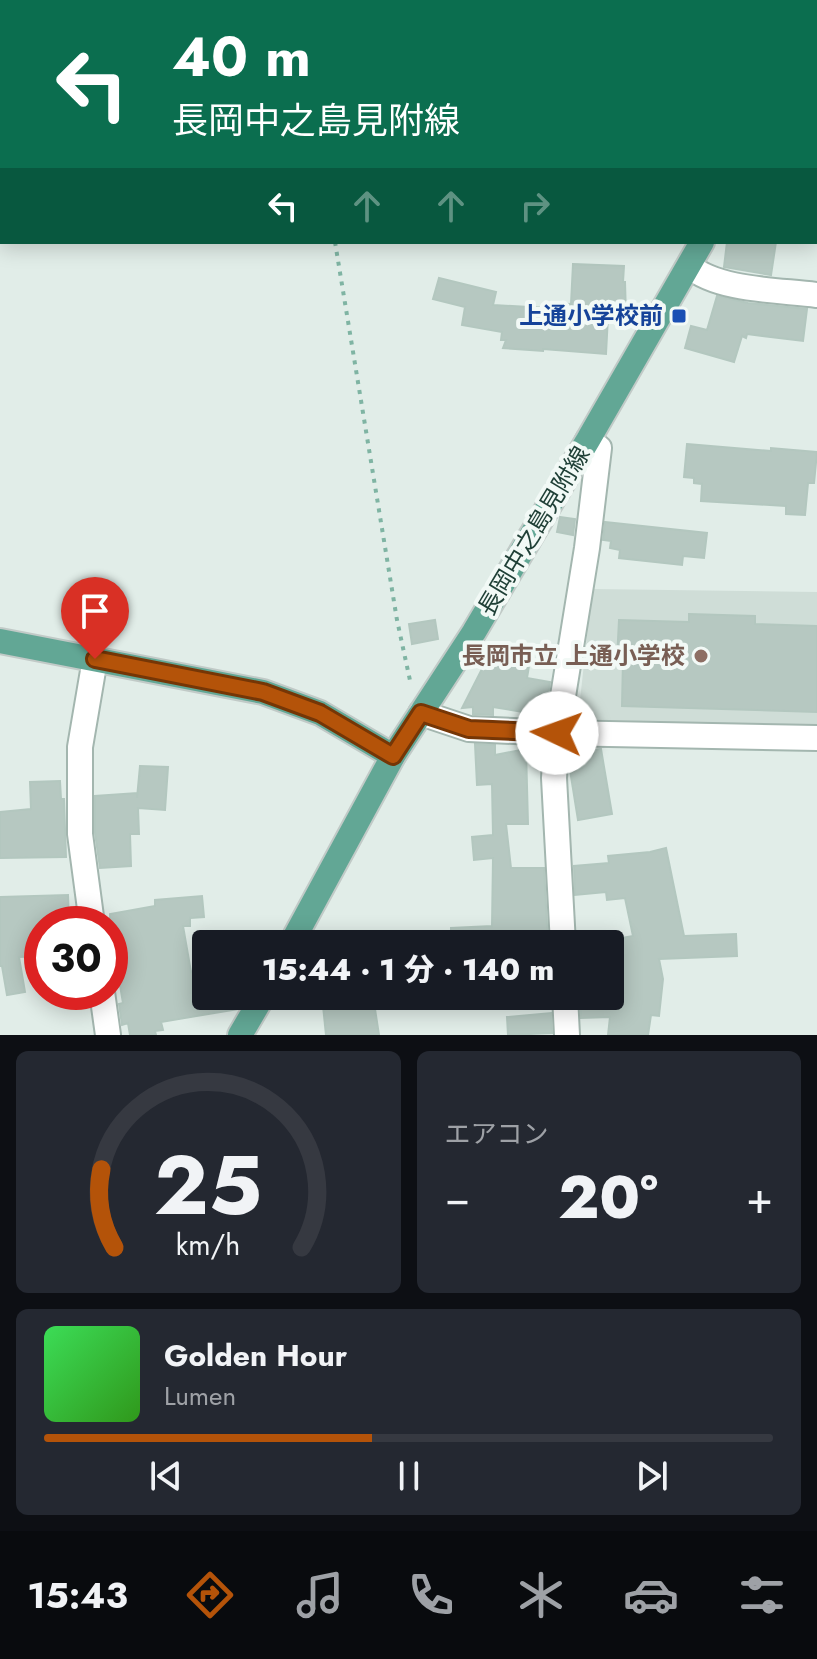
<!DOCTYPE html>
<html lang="ja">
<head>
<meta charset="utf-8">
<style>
  :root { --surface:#171b24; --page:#242831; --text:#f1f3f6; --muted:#9ea1a6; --line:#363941; --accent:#b45309 }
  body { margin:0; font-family:Jost,"Noto Sans JP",sans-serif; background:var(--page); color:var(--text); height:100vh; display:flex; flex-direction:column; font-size:30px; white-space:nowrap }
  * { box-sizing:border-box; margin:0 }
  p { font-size:26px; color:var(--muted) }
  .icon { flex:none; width:44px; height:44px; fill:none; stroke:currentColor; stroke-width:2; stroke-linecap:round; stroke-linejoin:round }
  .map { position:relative; height:1035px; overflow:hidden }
  .drawer { display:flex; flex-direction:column; gap:16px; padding:16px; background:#0d0f14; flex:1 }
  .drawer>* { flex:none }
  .hud { position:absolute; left:0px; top:0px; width:818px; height:244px; box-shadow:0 4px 20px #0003; background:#0b6e4f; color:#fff; overflow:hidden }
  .speed { position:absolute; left:24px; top:906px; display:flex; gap:16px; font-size:40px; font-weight:700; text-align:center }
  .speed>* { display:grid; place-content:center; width:104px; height:104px; border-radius:50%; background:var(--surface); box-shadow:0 4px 20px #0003; line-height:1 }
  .speed .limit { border:12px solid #d22; background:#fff; color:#111 }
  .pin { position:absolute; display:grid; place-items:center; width:68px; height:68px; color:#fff; margin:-82px -34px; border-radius:50% 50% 50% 0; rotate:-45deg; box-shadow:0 0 8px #0007 }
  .pin .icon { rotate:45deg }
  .me { position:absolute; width:88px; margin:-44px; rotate:273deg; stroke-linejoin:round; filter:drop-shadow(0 0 6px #0008) }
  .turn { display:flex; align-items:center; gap:28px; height:168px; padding:0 40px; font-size:36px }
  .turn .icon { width:104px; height:104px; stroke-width:2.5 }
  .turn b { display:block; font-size:56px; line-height:68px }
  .lanes { display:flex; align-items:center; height:76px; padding:0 40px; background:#0003; justify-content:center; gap:40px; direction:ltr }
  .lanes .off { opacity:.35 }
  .big { font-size:60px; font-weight:800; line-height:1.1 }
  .drawer .tile { flex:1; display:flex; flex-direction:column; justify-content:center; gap:12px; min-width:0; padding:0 28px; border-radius:12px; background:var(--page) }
  .drawer .dial { align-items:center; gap:0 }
  .dial svg { height:208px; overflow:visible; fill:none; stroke:var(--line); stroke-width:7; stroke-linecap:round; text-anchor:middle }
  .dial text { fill:var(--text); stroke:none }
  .song { display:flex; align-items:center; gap:24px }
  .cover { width:96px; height:96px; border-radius:12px; background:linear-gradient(135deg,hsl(130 70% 55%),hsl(110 70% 35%)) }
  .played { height:8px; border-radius:4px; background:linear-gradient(90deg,var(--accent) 45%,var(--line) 45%) }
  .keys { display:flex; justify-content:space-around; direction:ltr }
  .heat { display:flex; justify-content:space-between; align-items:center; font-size:44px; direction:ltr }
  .drawer .tiles { flex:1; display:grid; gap:16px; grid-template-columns:1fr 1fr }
  .tile:last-child { grid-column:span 2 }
  .trip { position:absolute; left:192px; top:930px; width:432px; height:80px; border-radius:8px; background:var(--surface); box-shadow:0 4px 20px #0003; font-weight:800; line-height:80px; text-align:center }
  .dock { display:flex; height:128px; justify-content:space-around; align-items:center; background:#090b0e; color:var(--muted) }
  .dock .icon { width:56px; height:56px }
  .dock .current { color:var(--accent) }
  .dock b { font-size:36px; color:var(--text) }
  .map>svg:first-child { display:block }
  .built { fill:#cfddd7 }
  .building { fill:#b6c8c1; stroke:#b3c7bf; stroke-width:2 }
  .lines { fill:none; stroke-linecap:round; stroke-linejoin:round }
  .minor-casing { stroke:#a3b6af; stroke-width:28 }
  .major-casing { stroke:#c1cac7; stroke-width:28 }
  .path { stroke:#7fb4a3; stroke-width:4; stroke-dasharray:4 6; stroke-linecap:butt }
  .minor { stroke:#fff; stroke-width:24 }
  .major { stroke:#62a795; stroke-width:24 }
  .route-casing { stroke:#753606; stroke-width:20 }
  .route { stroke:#b45309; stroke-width:14 }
  .transit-dot { fill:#1a4fb4; stroke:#f2f9f6; stroke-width:3 }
  .education-dot { fill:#8d6e63; stroke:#f2f9f6; stroke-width:3 }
  .labels { text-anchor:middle; stroke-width:8; stroke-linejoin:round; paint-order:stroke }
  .transit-label { font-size:24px; font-weight:bold; fill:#164399; stroke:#f2f9f6; text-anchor:end }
  .street-label { font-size:24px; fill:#204037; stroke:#f2f9f6 }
  .education-label { font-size:24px; font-weight:bold; fill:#785e54; stroke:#f2f9f6; text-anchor:end }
</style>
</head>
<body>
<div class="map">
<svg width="817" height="1035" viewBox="0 0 817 1035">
  <rect width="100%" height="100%" fill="#e1ede8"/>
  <path class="built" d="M 592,589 L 817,592 L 817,727 L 578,719 Z"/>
  <g class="building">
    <path d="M 727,242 L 776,242 L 771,275 L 724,267 Z"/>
    <path d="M 573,264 L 624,266 L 623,282 L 625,282 L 626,315 L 608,316 L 606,354 L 543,349 L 543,351 L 503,348 L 506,340 L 501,340 L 502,332 L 462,325 L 465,307 L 433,299 L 439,278 L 496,292 L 493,305 L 546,308 L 547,303 L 571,304 Z"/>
    <path d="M 717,296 L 748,303 L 807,309 L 803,341 L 747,334 L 746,338 L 742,336 L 734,362 L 685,348 L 691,326 L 707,330 Z"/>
    <path d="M 687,444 L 771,451 L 771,448 L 817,452 L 814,483 L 808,483 L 805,515 L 786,514 L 786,506 L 701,501 L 702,484 L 694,483 L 694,478 L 684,477 Z"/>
    <path d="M 560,517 L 575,519 L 573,535 L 557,532 Z"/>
    <path d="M 605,522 L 707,533 L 704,558 L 683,556 L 682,565 L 619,558 L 620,550 L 610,548 L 611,541 L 603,540 Z"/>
    <path d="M 689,614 L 755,616 L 755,624 L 817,626 L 817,712 L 622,706 L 623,660 L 617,660 L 619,620 L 689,622 Z"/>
    <path d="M 435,620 L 438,639 L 412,644 L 409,624 Z"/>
    <path d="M 487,659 L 529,666 L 527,678 L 550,682 L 546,709 L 527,706 L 529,713 L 493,707 L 493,715 L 473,714 L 473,707 L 462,708 Z"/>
    <path d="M 475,744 L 495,745 L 495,755 L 526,749 L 528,824 L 506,824 L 511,868 L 544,868 L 548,944 L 451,944 L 451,928 L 492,926 L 493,858 L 474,860 L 472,837 L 493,835 L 492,784 L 477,785 Z"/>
    <path d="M 601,749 L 612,814 L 578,820 L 570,770 L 582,768 L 580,752 Z"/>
    <path d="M 140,766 L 168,767 L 165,810 L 138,808 L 139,834 L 130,834 L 131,866 L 100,868 L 95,833 L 95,796 L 137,793 L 137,798 Z"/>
    <path d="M 60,781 L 61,799 L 64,799 L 66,857 L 0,858 L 0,812 L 31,809 L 30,782 Z"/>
    <path d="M 666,848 L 684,936 L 736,934 L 737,956 L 659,959 L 663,979 L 659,1016 L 651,1015 L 648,1035 L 608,1035 L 610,1017 L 581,1018 L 580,996 L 610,996 L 610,940 L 633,936 L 625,898 L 607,900 L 606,892 L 575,895 L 574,866 L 609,863 L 608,856 L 650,852 Z"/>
    <path d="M 68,895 L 69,922 L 42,924 L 42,956 L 19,957 L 25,992 L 7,995 L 2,966 L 0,966 L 0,897 Z"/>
    <path d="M 202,896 L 204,917 L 190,918 L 190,926 L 183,926 L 191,972 L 206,969 L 206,996 L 246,996 L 238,1009 L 161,1022 L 163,1030 L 155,1031 L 156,1035 L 130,1035 L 128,1023 L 122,1025 L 119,1004 L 123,1003 L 113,943 L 110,943 L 110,914 L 155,906 L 155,900 Z"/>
    <path d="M 322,996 L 373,996 L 379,1035 L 326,1035 Z"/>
    <path d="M 551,1013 L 552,1033 L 508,1035 L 507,1017 Z"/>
  </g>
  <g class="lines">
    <g class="minor-casing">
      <g id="minor">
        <path d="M 809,2 L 809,0"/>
        <path d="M 816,90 L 817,90"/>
        <path d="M 689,266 C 719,291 779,290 817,295"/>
        <path d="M 421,713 L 469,729 L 557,733 L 817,738"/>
        <path d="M 92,924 L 80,834 L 80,747 L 95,659"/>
        <path d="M 563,944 L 554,778 L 557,733 L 587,548 L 599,448 L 588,440"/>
        <path d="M 102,992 L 108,1035"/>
        <path d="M 565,996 L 567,1035"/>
      </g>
    </g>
    <g class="major-casing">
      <g id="major">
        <path d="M 816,45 L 817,43"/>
        <path d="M 0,641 L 263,692 L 320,713 L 393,756"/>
        <path d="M 291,944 L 393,756 L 474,632 L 588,440 L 702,242"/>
        <path d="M 240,1035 L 263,996"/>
      </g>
    </g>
    <g class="path">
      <path d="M 292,0 L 293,2"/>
      <path d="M 515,2 L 515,0"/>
      <path d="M 0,216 L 2,215"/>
      <path d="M 335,242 L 397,620 L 411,685"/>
    </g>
    <use href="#minor" class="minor"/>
    <use href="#major" class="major"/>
  </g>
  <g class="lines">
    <g class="route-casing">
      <path id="route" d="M 95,659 L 263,692 L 320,713 L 393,756 L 421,713 L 469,729 L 557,733"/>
    </g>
    <use href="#route" class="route"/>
  </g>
  <rect class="transit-dot" x="671" y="308" width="16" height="16" rx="4"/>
  <circle class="education-dot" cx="701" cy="656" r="8"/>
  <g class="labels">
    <g class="transit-label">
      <text x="663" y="324">上通小学校前</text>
    </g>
    <g class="street-label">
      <text transform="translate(534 531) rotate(-59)" y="8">長岡中之島見附線</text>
    </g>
    <g class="education-label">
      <text x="685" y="664">長岡市立 上通小学校</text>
    </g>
  </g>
</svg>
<div class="speed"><div class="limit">30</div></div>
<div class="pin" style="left:95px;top:659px;background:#d93025"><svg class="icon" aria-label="arrive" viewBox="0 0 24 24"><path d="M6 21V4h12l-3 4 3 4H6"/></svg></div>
<svg class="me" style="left:557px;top:733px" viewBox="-20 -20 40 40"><circle r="19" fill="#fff"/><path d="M0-13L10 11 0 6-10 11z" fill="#b45309"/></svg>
<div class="trip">15:44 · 1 分 · 140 m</div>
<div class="hud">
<div class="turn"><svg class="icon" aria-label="left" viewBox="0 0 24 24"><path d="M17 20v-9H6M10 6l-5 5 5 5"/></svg><div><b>40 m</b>長岡中之島見附線</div></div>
<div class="lanes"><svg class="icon" aria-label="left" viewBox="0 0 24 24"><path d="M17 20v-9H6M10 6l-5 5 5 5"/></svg><svg class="icon off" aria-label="ahead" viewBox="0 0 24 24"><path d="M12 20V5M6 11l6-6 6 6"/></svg><svg class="icon off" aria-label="ahead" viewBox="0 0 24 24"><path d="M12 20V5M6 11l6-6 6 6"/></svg><svg class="icon off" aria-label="right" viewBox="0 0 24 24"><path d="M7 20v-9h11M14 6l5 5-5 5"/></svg></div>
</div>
</div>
<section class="drawer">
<div class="tiles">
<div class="tile dial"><svg viewBox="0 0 100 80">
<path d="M14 69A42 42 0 1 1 86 69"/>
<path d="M14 69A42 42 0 0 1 9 39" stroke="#b45309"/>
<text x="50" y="56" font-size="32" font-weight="700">25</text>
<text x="50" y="72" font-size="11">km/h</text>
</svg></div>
<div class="tile"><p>エアコン</p>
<div class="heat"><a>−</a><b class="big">20°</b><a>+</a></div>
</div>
<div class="tile">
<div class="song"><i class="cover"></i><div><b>Golden Hour</b><p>Lumen</p></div></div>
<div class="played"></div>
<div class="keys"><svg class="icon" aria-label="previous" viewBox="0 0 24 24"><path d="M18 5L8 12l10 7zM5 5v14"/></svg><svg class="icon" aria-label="pause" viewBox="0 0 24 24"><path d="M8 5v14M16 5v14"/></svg><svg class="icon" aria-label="next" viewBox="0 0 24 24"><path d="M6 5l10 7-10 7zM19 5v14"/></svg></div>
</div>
</div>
</section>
<nav class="dock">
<b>15:43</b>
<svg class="icon current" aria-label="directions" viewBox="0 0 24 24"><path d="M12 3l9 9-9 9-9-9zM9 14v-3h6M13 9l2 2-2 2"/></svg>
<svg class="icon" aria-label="music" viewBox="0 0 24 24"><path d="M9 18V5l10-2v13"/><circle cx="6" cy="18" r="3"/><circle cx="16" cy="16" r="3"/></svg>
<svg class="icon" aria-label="phone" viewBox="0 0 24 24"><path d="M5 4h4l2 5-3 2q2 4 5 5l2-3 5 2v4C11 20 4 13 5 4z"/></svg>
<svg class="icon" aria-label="climate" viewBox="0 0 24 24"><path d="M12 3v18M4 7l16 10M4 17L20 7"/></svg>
<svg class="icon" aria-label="car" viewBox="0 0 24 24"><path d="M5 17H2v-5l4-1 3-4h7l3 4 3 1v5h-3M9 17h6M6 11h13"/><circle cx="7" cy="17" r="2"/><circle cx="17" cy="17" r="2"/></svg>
<svg class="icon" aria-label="filters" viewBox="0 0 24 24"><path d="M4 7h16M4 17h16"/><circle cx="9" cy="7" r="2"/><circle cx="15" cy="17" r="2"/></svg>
</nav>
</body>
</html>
